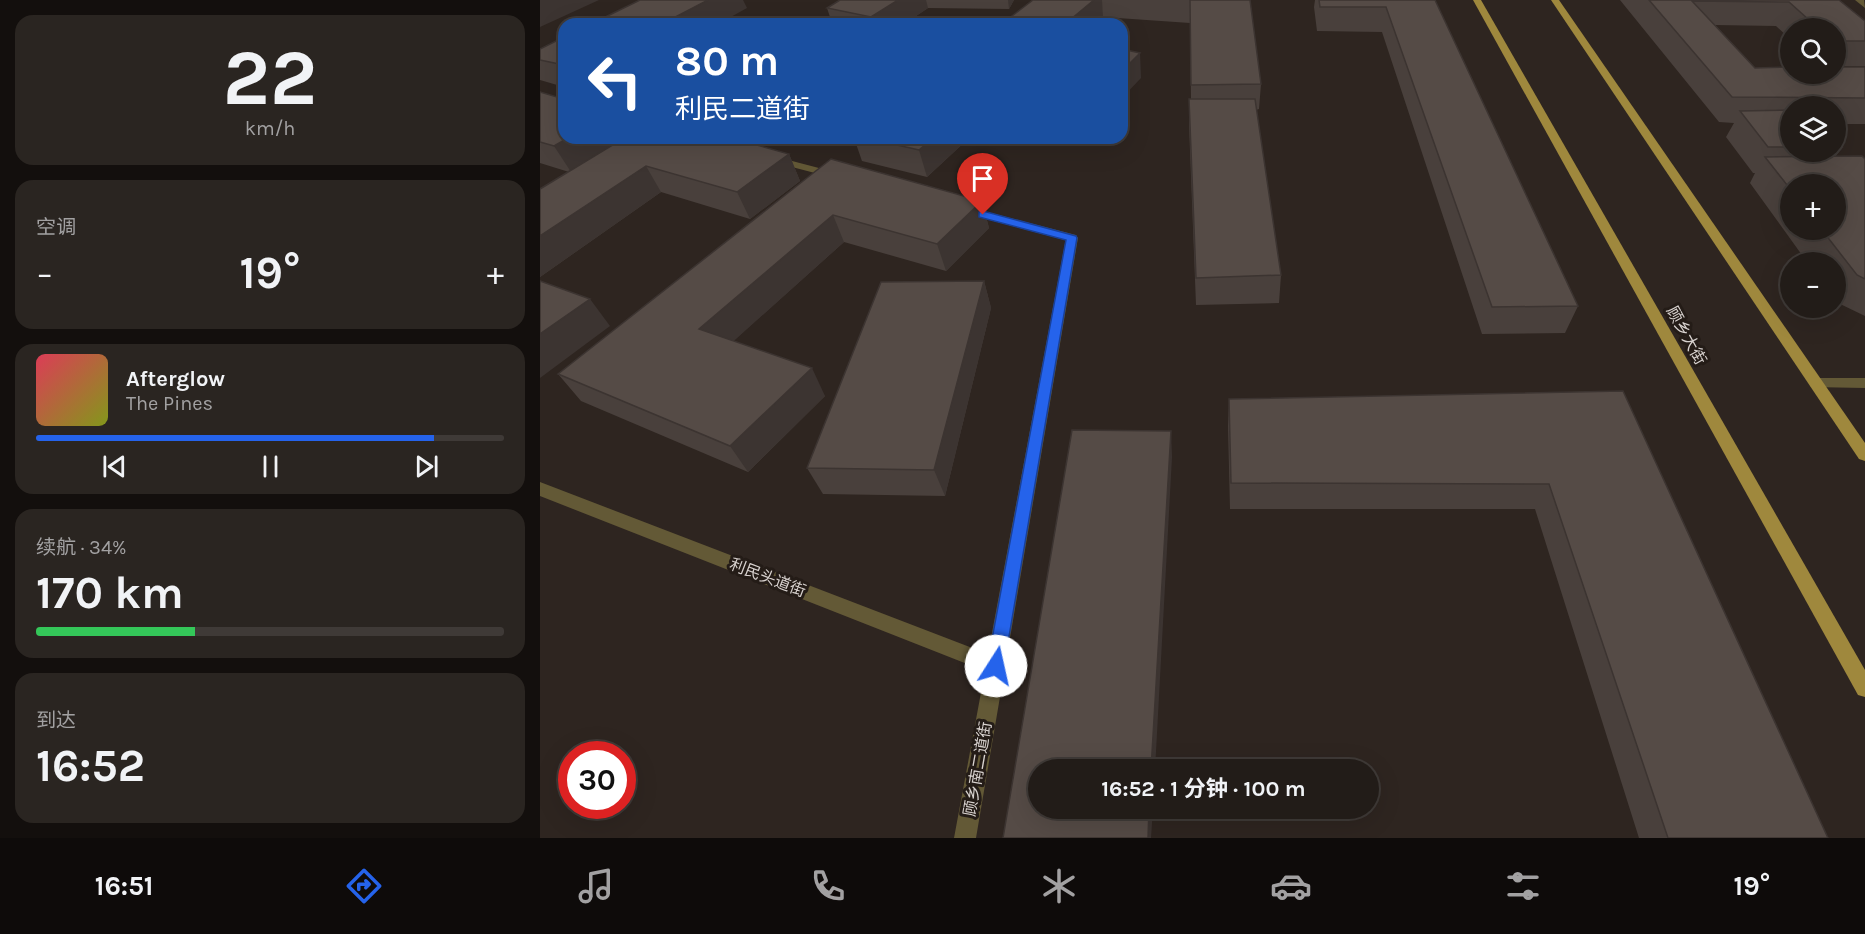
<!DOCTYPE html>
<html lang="zh">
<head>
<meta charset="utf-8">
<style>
  :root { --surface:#221c18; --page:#2a2521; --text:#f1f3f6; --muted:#a2a1a2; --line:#3f3a37; --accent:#2563eb }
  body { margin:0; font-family:Karla,"Noto Sans SC",sans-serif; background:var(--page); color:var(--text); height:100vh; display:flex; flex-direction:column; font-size:22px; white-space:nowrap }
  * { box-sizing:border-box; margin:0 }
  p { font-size:20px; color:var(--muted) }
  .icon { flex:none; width:33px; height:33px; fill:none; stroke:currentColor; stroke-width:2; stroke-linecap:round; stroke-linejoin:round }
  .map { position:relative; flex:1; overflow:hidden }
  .side { display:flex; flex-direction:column; gap:15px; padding:15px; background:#130f0d; width:540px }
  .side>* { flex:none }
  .guide { position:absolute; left:18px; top:18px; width:570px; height:126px; border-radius:18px; box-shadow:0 6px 24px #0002,0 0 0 2px var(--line); background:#1a4fa0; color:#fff; overflow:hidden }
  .controls { position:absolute; left:1240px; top:18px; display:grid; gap:12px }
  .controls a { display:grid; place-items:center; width:66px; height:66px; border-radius:50%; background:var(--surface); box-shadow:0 6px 24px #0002,0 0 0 2px var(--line); font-size:30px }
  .speed { position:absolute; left:18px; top:741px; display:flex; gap:12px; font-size:30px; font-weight:700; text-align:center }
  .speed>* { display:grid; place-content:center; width:78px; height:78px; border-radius:50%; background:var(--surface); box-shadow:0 6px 24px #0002,0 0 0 2px var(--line); line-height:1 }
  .speed .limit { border:9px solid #d22; background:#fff; color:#111 }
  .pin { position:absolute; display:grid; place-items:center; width:51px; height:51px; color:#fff; margin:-62px -26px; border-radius:50% 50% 50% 0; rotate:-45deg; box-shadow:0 0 6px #0007 }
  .pin .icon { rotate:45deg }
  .me { position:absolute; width:66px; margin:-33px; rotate:10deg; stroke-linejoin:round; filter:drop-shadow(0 0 4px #0008) }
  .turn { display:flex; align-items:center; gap:21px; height:126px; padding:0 18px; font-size:27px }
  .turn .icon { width:78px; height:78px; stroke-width:2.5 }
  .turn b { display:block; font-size:42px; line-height:51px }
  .big { font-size:45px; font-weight:700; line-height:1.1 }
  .side .tile { flex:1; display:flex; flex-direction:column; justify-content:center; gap:9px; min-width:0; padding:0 21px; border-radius:18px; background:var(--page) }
  .side .dial { align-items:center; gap:0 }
  .dial b { font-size:78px; line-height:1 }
  .song { display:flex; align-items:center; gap:18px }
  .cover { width:72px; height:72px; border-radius:9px; background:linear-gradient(135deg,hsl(350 70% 55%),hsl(70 70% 35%)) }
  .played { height:6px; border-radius:3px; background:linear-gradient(90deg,var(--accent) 85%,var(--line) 85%) }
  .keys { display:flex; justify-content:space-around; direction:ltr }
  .heat { display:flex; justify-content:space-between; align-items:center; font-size:33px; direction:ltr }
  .charge { height:9px; border-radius:4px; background:linear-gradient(90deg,#34c759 34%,var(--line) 0) }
  .trip { position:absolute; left:488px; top:759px; width:351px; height:60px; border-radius:30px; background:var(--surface); box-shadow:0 6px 24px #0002,0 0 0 2px var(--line); font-weight:700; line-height:60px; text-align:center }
  .dock { display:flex; height:96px; justify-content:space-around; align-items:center; background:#0e0b0a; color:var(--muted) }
  .dock .icon { width:42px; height:42px }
  .dock .selected { color:var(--accent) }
  .dock b { font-size:27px; color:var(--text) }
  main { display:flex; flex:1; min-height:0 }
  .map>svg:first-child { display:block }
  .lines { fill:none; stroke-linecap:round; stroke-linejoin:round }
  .service { fill:#635936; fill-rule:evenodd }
  .minor { fill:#635936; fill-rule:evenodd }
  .primary { fill:#9f883d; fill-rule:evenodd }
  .wall { fill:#49403c; fill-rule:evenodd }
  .shaded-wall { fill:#3c3431 }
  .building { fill:#554b46; stroke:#3c3431; stroke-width:1.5 }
  .route { fill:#2563eb; stroke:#184099; stroke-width:1.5 }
  .labels { text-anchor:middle; stroke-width:6; stroke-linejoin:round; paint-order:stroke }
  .street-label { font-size:16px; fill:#d8d2cf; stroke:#241c17 }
</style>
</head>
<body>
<main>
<section class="side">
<div class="tile dial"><b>22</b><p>km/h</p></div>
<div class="tile"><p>空调</p>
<div class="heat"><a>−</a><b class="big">19°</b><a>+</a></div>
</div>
<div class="tile">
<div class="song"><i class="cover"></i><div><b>Afterglow</b><p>The Pines</p></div></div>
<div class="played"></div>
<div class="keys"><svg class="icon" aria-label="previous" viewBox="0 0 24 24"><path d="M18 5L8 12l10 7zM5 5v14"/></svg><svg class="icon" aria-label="pause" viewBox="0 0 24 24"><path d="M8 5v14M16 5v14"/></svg><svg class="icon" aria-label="next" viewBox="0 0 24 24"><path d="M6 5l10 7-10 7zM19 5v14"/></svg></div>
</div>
<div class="tile"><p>续航 · 34%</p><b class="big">170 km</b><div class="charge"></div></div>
<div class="tile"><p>到达</p><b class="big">16:52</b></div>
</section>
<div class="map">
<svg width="1325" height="838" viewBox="0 0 1325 838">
  <rect width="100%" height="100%" fill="#2e2520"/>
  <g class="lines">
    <g class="service">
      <path d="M 233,156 L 298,173 L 300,175 L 294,178 L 229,161 L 229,157 Z"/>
      <path d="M 428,207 L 536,235 L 538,238 L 532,242 L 424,213 L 424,209 Z"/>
    </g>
    <g class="minor">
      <path d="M 1315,0 L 1324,0 L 1325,8 Z"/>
      <path d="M 532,234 L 538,238 L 436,838 L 414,838 L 445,671 L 0,496 L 0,482 L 448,654 L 526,238 Z"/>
      <path d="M 1276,378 L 1325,378 L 1325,388 L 1271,387 L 1269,383 Z"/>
    </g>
    <g class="primary">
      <path d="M 933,0 L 941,0 L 1325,670 L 1325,697 L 1318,695 Z"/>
      <path d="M 1011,0 L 1019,0 L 1325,443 L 1325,461 L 1319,459 Z"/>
    </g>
  </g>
  <g class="wall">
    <path d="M 300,0 L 474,0 L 469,9 L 388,8 L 364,24 L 256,24 L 292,23 L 287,8 Z"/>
    <path d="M 493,0 L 710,0 L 721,84 L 719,109 L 716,110 L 741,275 L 739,303 L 656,305 L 649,125 L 649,99 L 651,99 L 650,23 L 563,17 L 556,24 L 469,24 L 468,19 Z"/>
    <path d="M 775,0 L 895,0 L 1038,306 L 1025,333 L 942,334 L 842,32 L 777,31 L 774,7 Z"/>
    <path d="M 1080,0 L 1299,0 L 1325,21 L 1325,66 L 1296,66 L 1296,28 L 1251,28 L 1251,40 L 1236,26 L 1175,25 L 1215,68 L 1325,67 L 1325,124 L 1296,124 L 1296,106 L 1251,106 L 1251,152 L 1296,152 L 1296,140 L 1302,147 L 1296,156 L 1325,159 L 1325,316 L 1296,302 L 1296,262 L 1267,262 L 1210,183 L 1215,173 L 1213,173 L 1186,137 L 1194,123 L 1179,122 ZM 1251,184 L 1296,230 L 1251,230 Z"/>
    <path d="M 24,37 L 24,87 L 0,80 L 0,49 Z"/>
    <path d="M 0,92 L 24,138 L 249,154 L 260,181 L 210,219 L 121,192 L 0,277 L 0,189 L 29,172 L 0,163 Z"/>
    <path d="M 314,138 L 429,138 L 387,177 L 322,161 Z"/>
    <path d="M 291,159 L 442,201 L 449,228 L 406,271 L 304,242 L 193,341 L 285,396 L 208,472 L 41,401 L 18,374 Z"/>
    <path d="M 444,281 L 451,308 L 405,496 L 283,494 L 267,468 Z"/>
    <path d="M 1083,391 L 1288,838 L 1099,838 L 995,509 L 690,509 L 688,426 L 689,399 Z"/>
  </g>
  <g class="shaded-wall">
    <path d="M 0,0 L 59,0 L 0,27 Z"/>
    <path d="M 168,0 L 203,0 L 207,8 L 178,24 L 122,24 Z"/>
    <path d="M 358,0 L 386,0 L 388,8 L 364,24 L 333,24 L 331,17 Z"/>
    <path d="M 468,0 L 474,0 L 469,9 Z"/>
    <path d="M 554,0 L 562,0 L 563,17 L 556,24 L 525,24 Z"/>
    <path d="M 600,53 L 601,78 L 582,98 L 582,71 Z"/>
    <path d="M 28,138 L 87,138 L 31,172 L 14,146 Z"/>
    <path d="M 393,138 L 429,138 L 387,177 L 379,150 Z"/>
    <path d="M 249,154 L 260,181 L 210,219 L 197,192 Z"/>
    <path d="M 106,166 L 121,192 L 0,277 L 0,236 Z"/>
    <path d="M 442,201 L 449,228 L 406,271 L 397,244 Z"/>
    <path d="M 293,215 L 304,242 L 176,357 L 159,329 Z"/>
    <path d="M 444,281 L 451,308 L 405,496 L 394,470 Z"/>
    <path d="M 50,299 L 70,326 L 0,378 L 0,334 Z"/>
    <path d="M 272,368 L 285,396 L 208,472 L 190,446 Z"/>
    <path d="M 631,431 L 632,457 L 615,770 L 611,770 Z"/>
    <path d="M 609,808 L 613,808 L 611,838 L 608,838 Z"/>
  </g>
  <g class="building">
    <path d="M 100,0 L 168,0 L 122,24 L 51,24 Z"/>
    <path d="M 300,0 L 358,0 L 331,17 L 287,8 Z"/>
    <path d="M 493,0 L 554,0 L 525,24 L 493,24 L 468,19 Z"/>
    <path d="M 650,0 L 710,0 L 721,84 L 651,85 Z"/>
    <path d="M 779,0 L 895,0 L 1038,306 L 952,307 L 846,7 L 780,7 Z"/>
    <path d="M 1109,0 L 1299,0 L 1325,21 L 1325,41 L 1296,41 L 1296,28 L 1278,28 L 1249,2 L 1152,1 L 1215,68 L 1251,67 L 1251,74 L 1296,74 L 1296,67 L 1325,67 L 1325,98 L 1192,97 Z"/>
    <path d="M 266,18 L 297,24 L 256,24 Z"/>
    <path d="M 24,37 L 24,65 L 0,60 L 0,49 Z"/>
    <path d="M 582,49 L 600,53 L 582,71 Z"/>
    <path d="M 0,92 L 24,99 L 24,138 L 28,138 L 14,146 L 0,142 Z"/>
    <path d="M 649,99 L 715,99 L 741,275 L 656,278 Z"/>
    <path d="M 1251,110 L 1251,147 L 1228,147 L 1200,111 Z"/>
    <path d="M 84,138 L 192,138 L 249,154 L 197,192 L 106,166 L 0,236 L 0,189 Z"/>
    <path d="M 326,138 L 393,138 L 379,150 Z"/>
    <path d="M 1296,140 L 1302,147 L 1296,147 Z"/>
    <path d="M 1322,156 L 1325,159 L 1325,279 L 1317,275 L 1282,230 L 1296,230 L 1296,184 L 1251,184 L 1251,190 L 1225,157 Z"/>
    <path d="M 291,159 L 442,201 L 397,244 L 293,215 L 159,329 L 272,368 L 190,446 L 18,374 Z"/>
    <path d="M 0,281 L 50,299 L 0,334 Z"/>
    <path d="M 444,281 L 394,470 L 267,468 L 341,282 Z"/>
    <path d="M 1083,391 L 1288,838 L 1128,838 L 1009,484 L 691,483 L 689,399 Z"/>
    <path d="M 532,430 L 631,431 L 611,770 L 498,770 L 498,808 L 609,808 L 608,838 L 463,838 Z"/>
  </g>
  <path class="route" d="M 443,211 L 536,236 L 537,238 L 464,666 L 462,672 L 456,674 L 450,672 L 447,666 L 526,240 L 439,217 L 439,212 Z"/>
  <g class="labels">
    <g class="street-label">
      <text transform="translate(1147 335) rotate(61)" y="6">顾乡大街</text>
      <text transform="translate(228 577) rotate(21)" y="6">利民头道街</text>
      <text transform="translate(437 769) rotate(-80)" y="6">顾乡南二道街</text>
    </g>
  </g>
</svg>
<div class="controls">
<a><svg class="icon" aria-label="search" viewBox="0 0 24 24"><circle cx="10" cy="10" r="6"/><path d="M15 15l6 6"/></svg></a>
<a><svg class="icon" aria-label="layers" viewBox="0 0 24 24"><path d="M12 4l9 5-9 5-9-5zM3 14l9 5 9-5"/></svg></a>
<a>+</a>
<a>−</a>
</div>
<div class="speed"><div class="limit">30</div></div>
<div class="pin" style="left:443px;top:215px;background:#d93025"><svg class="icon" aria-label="arrive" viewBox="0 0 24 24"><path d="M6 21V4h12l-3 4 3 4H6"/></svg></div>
<svg class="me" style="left:456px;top:666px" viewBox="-20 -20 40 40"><circle r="19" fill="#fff"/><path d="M0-13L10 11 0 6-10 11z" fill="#2563eb"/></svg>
<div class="trip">16:52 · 1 分钟 · 100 m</div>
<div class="guide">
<div class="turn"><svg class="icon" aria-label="left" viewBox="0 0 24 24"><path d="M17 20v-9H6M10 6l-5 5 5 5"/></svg><div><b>80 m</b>利民二道街</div></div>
</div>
</div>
</main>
<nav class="dock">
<b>16:51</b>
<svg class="icon selected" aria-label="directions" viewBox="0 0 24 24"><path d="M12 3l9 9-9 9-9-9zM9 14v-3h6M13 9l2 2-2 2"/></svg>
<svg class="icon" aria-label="music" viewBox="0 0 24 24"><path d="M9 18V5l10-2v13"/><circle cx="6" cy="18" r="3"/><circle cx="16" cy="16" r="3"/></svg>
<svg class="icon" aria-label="phone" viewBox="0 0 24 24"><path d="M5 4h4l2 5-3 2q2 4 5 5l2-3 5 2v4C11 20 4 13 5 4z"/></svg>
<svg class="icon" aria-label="climate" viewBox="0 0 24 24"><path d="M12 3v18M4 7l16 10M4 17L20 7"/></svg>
<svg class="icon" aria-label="car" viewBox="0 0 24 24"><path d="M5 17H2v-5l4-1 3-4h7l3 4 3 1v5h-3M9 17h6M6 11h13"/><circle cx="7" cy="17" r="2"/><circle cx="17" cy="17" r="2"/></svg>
<svg class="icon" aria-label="filters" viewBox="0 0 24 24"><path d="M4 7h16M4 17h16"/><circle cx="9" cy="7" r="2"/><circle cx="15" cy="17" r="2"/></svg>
<b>19°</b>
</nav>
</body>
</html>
